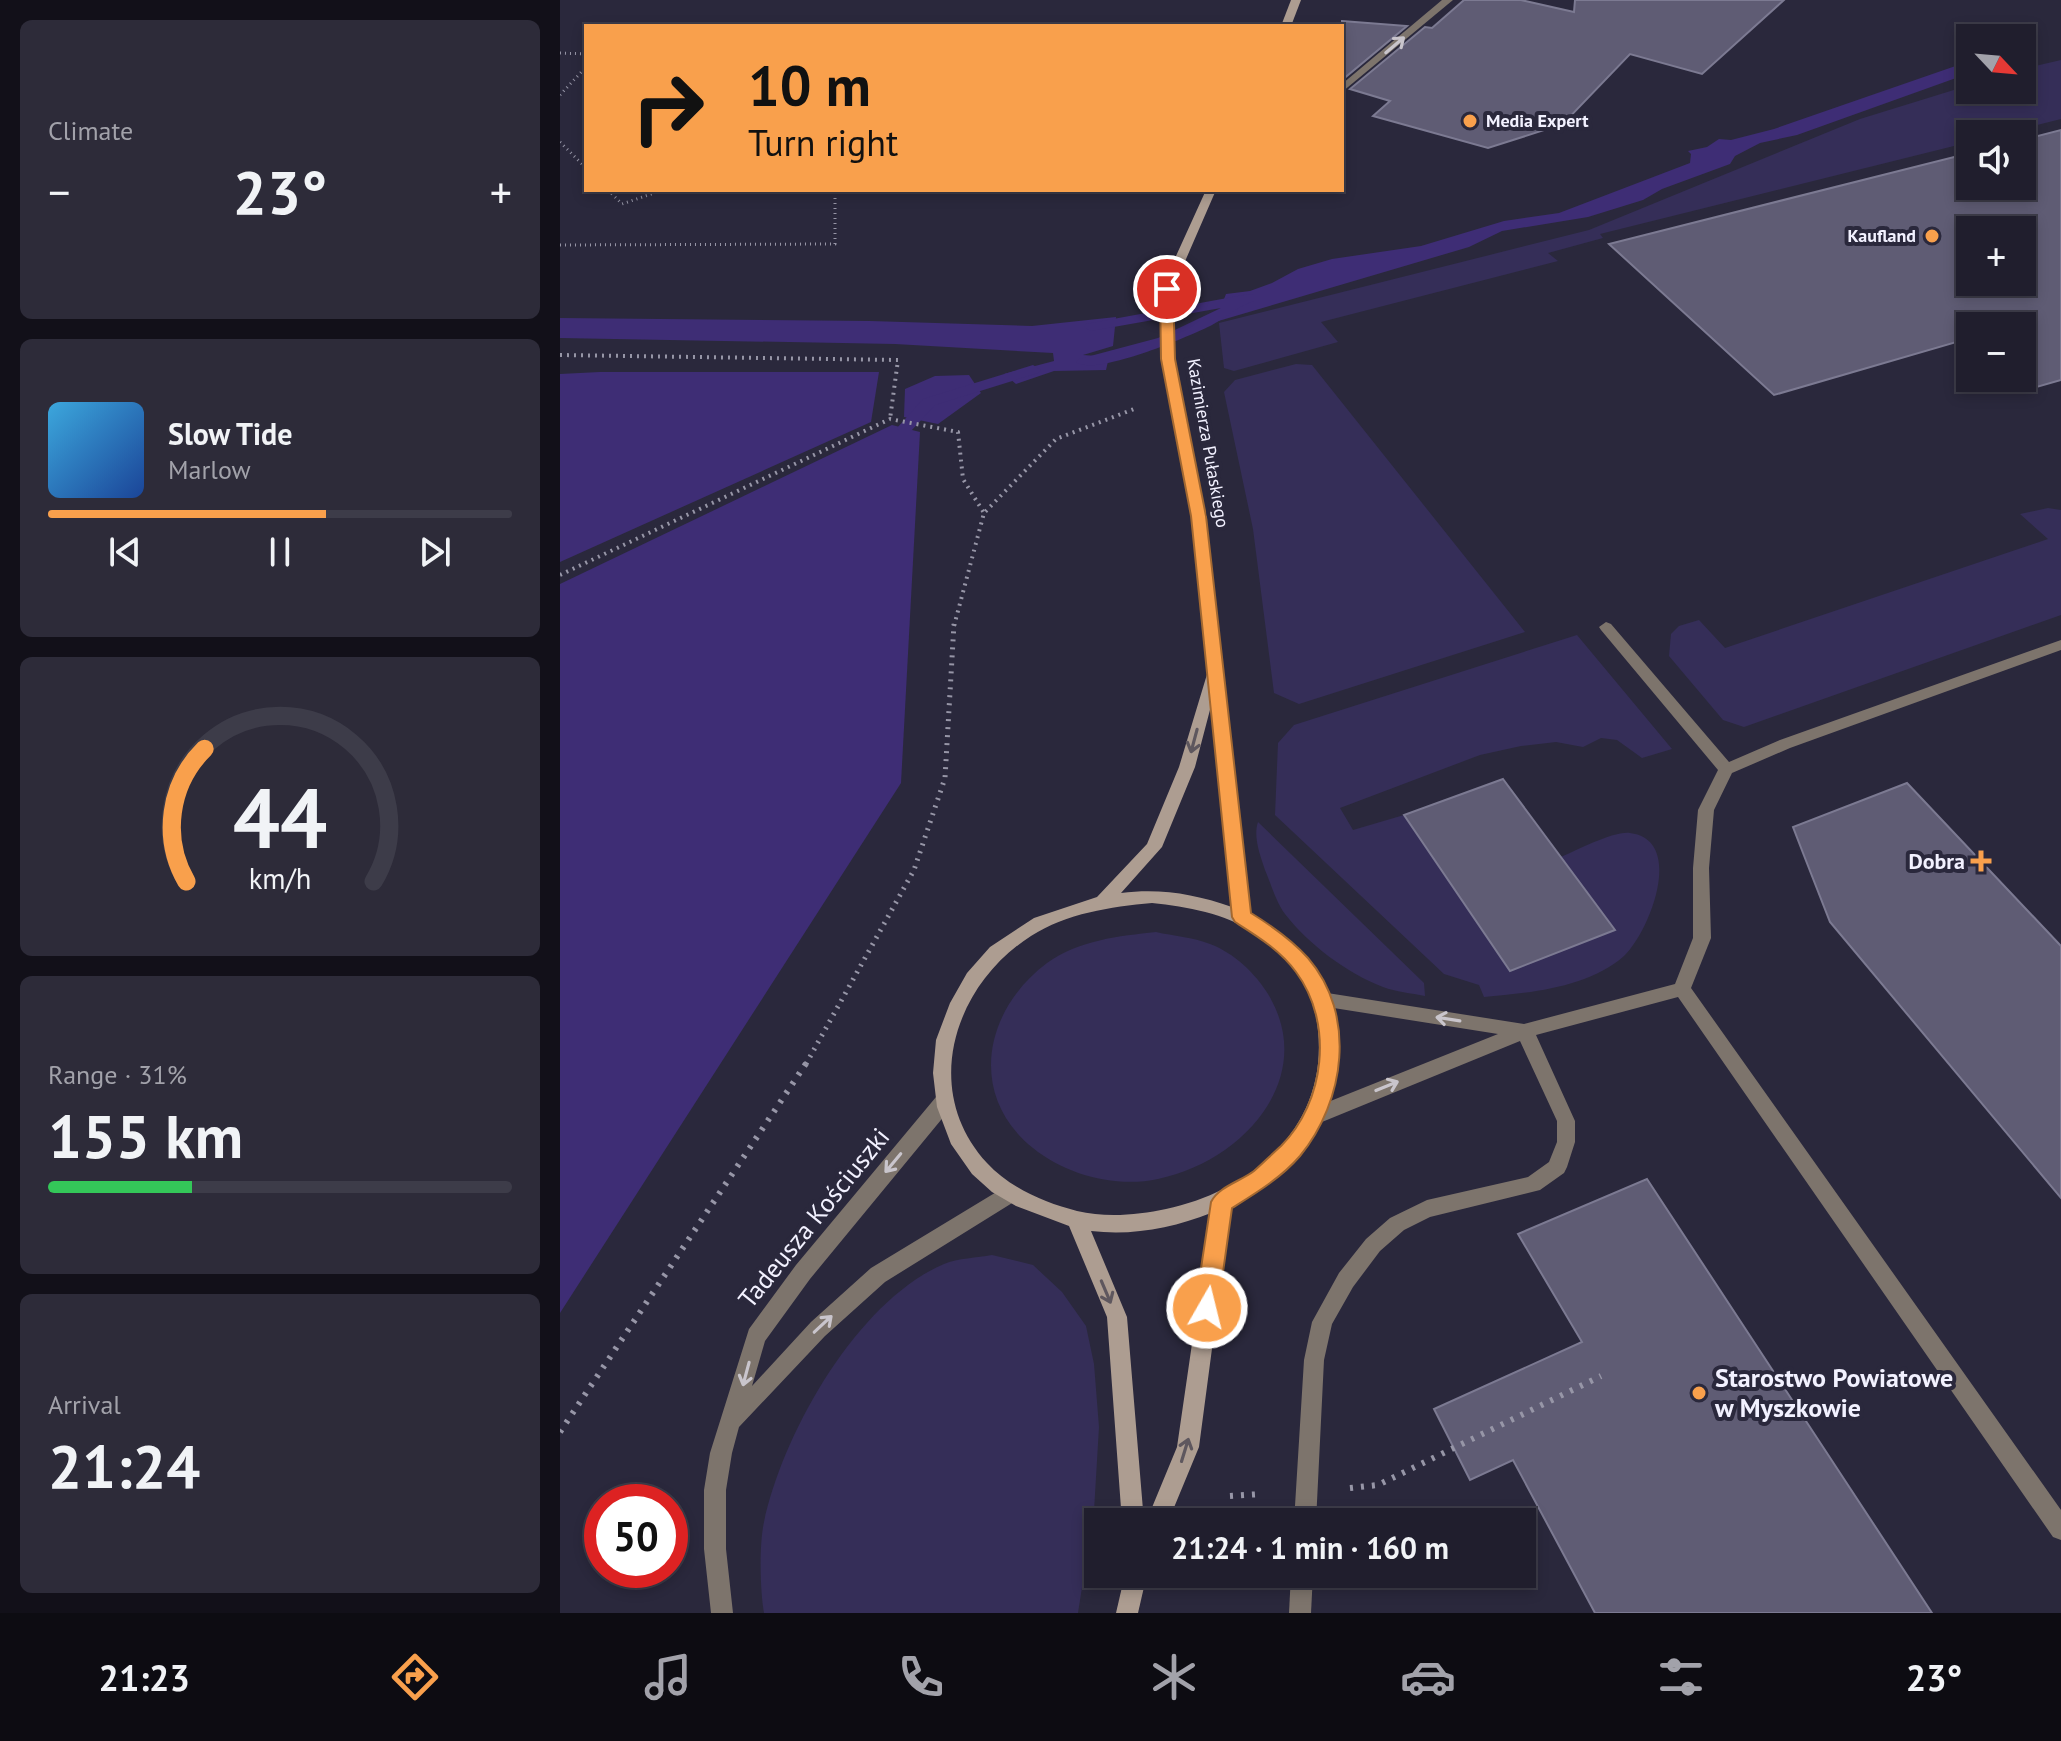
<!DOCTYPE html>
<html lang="en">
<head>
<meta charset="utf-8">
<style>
  :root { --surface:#201e2d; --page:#2d2b39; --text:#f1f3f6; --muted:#a2a2aa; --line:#3d3c49; --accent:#f9a04c }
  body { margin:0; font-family:"PT Sans",sans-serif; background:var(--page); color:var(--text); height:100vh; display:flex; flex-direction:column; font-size:30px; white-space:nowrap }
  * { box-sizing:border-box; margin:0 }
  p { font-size:26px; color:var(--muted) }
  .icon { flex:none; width:44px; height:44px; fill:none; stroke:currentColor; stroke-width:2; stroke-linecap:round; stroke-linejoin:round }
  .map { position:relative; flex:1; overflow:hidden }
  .drawer { display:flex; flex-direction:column; gap:20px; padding:20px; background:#121019; width:560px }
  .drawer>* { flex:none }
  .guide { position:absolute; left:24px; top:24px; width:760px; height:168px; border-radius:0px; box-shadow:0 4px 12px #0003,0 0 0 2px var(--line); background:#f9a04c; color:#111; overflow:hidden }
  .needle { width:52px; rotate:116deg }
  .buttons { position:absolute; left:1396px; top:24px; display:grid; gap:16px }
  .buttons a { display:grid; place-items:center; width:80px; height:80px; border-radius:0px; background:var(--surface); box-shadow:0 4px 12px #0003,0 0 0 2px var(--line); font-size:40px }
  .speed { position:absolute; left:24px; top:1484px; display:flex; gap:16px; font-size:40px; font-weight:700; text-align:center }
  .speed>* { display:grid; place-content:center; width:104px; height:104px; border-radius:50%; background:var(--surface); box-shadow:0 4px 12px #0003,0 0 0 2px var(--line); line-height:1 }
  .speed .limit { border:12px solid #d22; background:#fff; color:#111 }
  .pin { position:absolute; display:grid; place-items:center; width:68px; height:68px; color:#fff; margin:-34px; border:4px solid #fff; border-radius:50%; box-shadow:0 2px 8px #0007 }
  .me { position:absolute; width:88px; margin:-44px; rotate:8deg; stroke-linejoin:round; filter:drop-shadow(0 0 6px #0008) }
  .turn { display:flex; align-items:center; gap:28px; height:168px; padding:0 32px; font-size:36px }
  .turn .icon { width:104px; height:104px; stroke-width:2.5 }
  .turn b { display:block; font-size:56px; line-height:68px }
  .big { font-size:60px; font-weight:800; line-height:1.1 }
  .drawer .widget { flex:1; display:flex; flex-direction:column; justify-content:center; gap:12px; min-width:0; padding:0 28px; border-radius:12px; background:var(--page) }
  .drawer .dial { align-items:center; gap:0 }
  .dial svg { height:208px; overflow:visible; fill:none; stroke:var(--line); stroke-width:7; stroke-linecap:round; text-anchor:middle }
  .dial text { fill:var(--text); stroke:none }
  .song { display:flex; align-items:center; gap:24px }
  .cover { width:96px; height:96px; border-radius:12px; background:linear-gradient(135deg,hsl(200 70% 55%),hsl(220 70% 35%)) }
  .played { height:8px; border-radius:4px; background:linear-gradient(90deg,var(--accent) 60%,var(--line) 60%) }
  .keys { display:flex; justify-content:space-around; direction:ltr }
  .heat { display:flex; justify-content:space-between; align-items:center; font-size:44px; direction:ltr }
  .charge { height:12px; border-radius:6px; background:linear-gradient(90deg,#34c759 31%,var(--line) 0) }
  .trip { position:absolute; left:524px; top:1508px; width:452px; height:80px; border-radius:0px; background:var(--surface); box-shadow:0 4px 12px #0003,0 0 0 2px var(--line); font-weight:800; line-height:80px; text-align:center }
  .tab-bar { display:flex; height:128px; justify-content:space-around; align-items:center; background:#0d0c12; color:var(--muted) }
  .tab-bar .icon { width:56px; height:56px }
  .tab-bar .selected { color:var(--accent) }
  .tab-bar b { font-size:36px; color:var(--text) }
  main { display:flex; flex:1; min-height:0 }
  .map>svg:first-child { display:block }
  .green { fill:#352e58 }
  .water { fill:#3e2d75 }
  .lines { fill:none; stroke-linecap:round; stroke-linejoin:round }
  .stream { fill:#3e2d75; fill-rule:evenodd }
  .building { fill:#5f5c74; stroke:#7c7a92; stroke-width:2; fill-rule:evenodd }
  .path-far3 { stroke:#9796a7; stroke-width:3; stroke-dasharray:1 4; stroke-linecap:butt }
  .path-far2 { stroke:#9796a7; stroke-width:4; stroke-dasharray:2 5; stroke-linecap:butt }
  .path-far1 { stroke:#9796a7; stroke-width:5; stroke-dasharray:2 6; stroke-linecap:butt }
  .path { stroke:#9796a7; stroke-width:6; stroke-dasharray:3 8; stroke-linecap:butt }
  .service { fill:#7d746c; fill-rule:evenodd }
  .minor { fill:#7d746c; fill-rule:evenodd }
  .secondary { fill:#ad9d91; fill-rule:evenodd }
  .oneway { stroke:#c9c5cc }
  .oneway2 { stroke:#5e575e }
  .route { fill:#f9a04c; stroke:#a26831; stroke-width:2 }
  .poi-dot { fill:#f9a04c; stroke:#2a283c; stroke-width:3 }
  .labels { text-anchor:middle; stroke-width:8; stroke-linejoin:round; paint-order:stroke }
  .far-poi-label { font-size:18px; font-weight:bold; fill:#f2f1ff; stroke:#2a283c; text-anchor:start }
  .far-street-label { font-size:18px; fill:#f2f1ff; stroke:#2a283c }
  .poi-label { font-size:22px; font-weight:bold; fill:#f2f1ff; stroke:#2a283c; text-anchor:end }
  .near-street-label { font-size:26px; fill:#f2f1ff; stroke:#2a283c }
  .near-poi-label { font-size:26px; font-weight:bold; fill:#f2f1ff; stroke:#2a283c; text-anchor:start }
</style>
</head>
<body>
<main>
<section class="drawer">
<div class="widget"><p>Climate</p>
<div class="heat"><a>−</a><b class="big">23°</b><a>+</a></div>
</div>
<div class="widget">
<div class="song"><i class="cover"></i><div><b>Slow Tide</b><p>Marlow</p></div></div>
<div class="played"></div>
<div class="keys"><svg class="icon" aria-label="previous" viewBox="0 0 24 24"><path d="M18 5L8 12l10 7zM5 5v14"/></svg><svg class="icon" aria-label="pause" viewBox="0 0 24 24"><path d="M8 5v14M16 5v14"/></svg><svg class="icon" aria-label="next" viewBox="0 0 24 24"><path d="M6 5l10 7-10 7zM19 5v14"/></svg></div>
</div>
<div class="widget dial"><svg viewBox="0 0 100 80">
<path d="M14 69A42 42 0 1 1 86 69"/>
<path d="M14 69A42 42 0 0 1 21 18" stroke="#f9a04c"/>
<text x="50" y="56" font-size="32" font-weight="700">44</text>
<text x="50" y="72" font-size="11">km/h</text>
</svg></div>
<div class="widget"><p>Range · 31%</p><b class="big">155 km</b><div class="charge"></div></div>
<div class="widget"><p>Arrival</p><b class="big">21:24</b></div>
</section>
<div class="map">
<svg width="1501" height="1613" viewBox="0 0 1501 1613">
  <rect width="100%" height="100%" fill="#2a283c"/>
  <g class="green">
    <path d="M 1501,60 L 1501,119 L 1441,134 L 1410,134 L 1410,142 L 1040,234 L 1043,238 L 988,253 L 998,261 L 761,322 L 778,342 L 674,371 L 664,368 L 659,323 L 1029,230 L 1300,119 L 1410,85 L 1410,90 L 1462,90 L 1462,69 Z"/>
    <path d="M 736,364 L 752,365 L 965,632 L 739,704 L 714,693 L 693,529 L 664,392 L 675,380 Z"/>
    <path d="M 1488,508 L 1501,510 L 1501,615 L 1184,727 L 1163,720 L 1109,656 L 1111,634 L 1119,626 L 1139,620 L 1165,648 L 1488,539 L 1460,514 Z"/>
    <path d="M 1017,635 L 1112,749 L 1082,758 L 1057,740 L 1041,738 L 1023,747 L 996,742 L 961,746 L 920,755 L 780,808 L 793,830 L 844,815 L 950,971 L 1054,930 L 1001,857 C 1018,850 1053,831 1070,833 C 1126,840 1089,933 1064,956 C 1028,988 969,993 924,997 L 919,985 L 884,974 L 715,815 L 718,743 L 734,725 Z"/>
    <path d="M 698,822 L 864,983 L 865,996 C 851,993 836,992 823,987 C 788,974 748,944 725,914 C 716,902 711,884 705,870 C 700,855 693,837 698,822 Z"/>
    <path d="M 596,932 C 613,936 633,937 650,944 C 674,953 695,973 708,994 C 759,1078 682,1162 598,1179 C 556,1188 506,1175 473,1148 C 408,1096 423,1011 487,963 C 519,940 559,936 596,932 Z"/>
    <path d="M 432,1255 L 473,1265 L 502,1292 L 526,1326 L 534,1364 L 539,1427 L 534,1511 L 518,1613 L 204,1613 C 200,1590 199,1545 204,1522 C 223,1433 297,1301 384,1264 C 398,1258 417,1258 432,1255 Z"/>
  </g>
  <g class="water">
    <path d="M 1410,61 L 1410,73 L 1237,135 L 1200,143 L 1175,156 L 1170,164 L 1102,189 L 1083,200 L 1028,217 L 942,231 L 909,247 L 655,322 L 666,294 L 690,291 L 712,283 L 738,269 L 772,259 L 861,246 L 944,221 L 999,213 L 1130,163 L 1131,154 L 1128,151 L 1147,147 L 1159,139 L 1171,140 L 1214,129 Z"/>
    <path d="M 556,317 L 553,346 L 523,355 L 549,357 L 546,370 L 494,371 L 456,384 L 444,374 L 494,361 L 493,353 L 335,344 L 0,338 L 0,318 L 310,321 L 472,326 Z"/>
    <path d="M 40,372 L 319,372 L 311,422 L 0,562 L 0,374 Z"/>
    <path d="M 409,375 L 421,393 L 378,424 L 344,417 L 345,389 L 375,376 Z"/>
    <path d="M 332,425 L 360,432 L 341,783 L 0,1313 L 0,584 Z"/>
  </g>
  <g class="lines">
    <g class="stream">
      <path d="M 689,294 L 694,295 L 694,301 C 680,305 667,317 652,325 C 630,336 535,377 516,362 L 519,359 L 598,338 L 661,308 L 531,331 L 524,327 L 526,324 Z"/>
      <path d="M 473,365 L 481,370 L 478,373 L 375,405 L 351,431 L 339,431 L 337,428 L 363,399 Z"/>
    </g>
  </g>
  <g class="building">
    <path d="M 904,0 L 961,0 L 1014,12 L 1015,0 L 1224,0 L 1142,74 L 1070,54 L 1003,124 L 928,148 L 813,116 L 830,101 L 790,89 L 865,27 L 872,28 Z"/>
    <path d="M 782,21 L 847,26 L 782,80 Z"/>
    <path d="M 1501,130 L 1501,380 L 1466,390 L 1451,378 L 1462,378 L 1462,326 L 1410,326 L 1410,346 L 1403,340 L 1214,395 L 1049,244 L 1410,153 L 1410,186 L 1462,186 L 1462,140 ZM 1410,230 L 1462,230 L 1462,282 L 1410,282 Z"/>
    <path d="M 943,779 L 1055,930 L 950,971 L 844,815 Z"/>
    <path d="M 1347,783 L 1501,946 L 1501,1198 L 1270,922 L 1243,853 L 1233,827 Z"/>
    <path d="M 1087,1179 L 1372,1613 L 1035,1613 L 953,1460 L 910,1480 L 874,1409 L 1022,1342 L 958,1234 Z"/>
  </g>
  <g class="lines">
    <g class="path-far3">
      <path d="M 0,53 L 26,54"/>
      <path d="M 0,95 L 26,67"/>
      <path d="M 0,142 L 26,168"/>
      <path d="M 48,190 L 62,204 L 103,190"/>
      <path d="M 0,245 L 275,244 L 275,190"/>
    </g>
    <g class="path-far2">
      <path d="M 0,355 L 338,360 L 330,419"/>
      <path d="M 0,575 L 330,419 L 398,432 L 403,479 L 424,513"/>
      <path d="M 394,626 L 424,513 L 496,439 L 574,409"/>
    </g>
    <path class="path-far1" d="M 246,1064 L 354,870 L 385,778 L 394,624"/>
    <g class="path">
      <path d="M 0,1432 L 247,1062"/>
      <path d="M 790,1488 L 818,1485 L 1041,1376"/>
      <path d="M 670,1496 L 701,1494"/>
    </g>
    <g class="service">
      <path d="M 1046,622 L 1051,624 L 1169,762 L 1220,740 L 1501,640 L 1501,650 L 1230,748 L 1172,773 L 1154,810 L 1149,868 L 1151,938 L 1131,988 L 1501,1510 L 1501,1540 L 1493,1537 L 1118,997 L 976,1035 L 1015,1121 L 1015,1142 L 1007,1167 L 1004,1173 L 980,1190 L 870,1217 L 844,1230 L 820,1251 L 793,1287 L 772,1324 L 764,1360 L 756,1522 L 734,1522 L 744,1360 L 752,1322 L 779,1273 L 806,1239 L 830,1218 L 867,1200 L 968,1177 L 989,1162 L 997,1142 L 997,1121 L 960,1041 L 762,1122 L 755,1124 L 748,1122 L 746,1116 L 748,1110 L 938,1034 L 761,1006 L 755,1004 L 752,999 L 755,994 L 761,992 L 964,1024 L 1115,984 L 1133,938 L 1133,868 L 1138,810 L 1158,770 L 1041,630 L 1039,627 Z"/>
      <path d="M 731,1574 L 753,1574 L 751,1613 L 729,1613 Z"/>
    </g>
    <g class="minor">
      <path d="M 882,0 L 893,0 L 782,92 L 782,84 Z"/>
      <path d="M 383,1095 L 390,1097 L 392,1103 L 390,1109 L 250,1279 L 205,1341 L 192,1386 L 251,1322 L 311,1268 L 443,1188 L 450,1185 L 457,1188 L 460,1194 L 457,1200 L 325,1282 L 265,1336 L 179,1427 L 172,1453 L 166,1490 L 166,1549 L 173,1613 L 151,1613 L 144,1549 L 144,1490 L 150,1453 L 189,1329 L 236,1265 L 376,1097 Z"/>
    </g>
    <g class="secondary">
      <path d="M 731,0 L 741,0 L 731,26 L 721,26 Z"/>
      <path d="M 646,190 L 656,190 L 613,289 L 614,359 L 645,516 L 690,914 C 771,953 804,1056 754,1133 C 733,1165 703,1186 671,1205 L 639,1447 L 608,1522 L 586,1522 L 617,1447 L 651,1213 C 613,1228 572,1236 531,1231 L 567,1317 L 584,1522 L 562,1522 L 547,1317 L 509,1226 L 456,1206 L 432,1192 L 412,1174 L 391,1144 L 377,1107 L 373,1073 L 376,1040 L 390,1003 L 407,973 L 430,947 L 474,918 L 537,897 L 587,844 L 619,767 L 648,671 L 631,516 L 602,359 L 601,289 ZM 651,706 L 672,907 C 635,894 600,888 561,893 L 602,847 L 635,767 ZM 592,903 C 628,907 664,913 695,933 C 730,954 754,990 758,1030 C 768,1126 694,1190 606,1209 C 578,1215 546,1218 517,1211 C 485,1203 450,1188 427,1163 C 360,1090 394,985 471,936 C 507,913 550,907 592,903 Z"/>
      <path d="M 565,1574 L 587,1574 L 578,1613 L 556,1613 Z"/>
    </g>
  </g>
  <defs><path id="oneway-shaft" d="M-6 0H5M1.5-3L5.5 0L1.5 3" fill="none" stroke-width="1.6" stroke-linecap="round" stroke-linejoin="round" transform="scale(2)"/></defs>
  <g class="oneway">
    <use href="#oneway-shaft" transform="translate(835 45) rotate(-40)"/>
    <use href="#oneway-shaft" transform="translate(888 1019) rotate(-171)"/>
    <use href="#oneway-shaft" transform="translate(827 1086) rotate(-22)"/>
    <use href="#oneway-shaft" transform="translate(333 1163) rotate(130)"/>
    <use href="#oneway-shaft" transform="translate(263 1324) rotate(-43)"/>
    <use href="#oneway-shaft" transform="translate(186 1374) rotate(105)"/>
  </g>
  <g class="oneway2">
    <use href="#oneway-shaft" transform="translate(634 741) rotate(105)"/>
    <use href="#oneway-shaft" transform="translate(546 1292) rotate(67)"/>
    <use href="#oneway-shaft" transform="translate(625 1450) rotate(-73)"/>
  </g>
  <path class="route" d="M 607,285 L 613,289 L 615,359 L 646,516 L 691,913 C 712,926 731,939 748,958 C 797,1015 785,1101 740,1156 C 721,1178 696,1193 672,1208 L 658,1308 L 655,1316 L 647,1319 L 638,1316 L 635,1308 L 651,1202 C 658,1187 681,1181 694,1171 C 703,1163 712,1154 721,1146 C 765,1102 774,1023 736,972 C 720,950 697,936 675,922 L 672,917 L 631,516 L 601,359 L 600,289 Z"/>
  <g class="poi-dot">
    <circle cx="910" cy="121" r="8"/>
    <circle cx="1372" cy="236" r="8"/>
    <path d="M1417 849h8v8h8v8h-8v8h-8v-8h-8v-8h8z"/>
    <circle cx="1139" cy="1393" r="8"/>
  </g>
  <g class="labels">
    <g class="far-poi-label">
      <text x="926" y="127">Media Expert</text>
      <text x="1356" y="242" text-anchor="end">Kaufland</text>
    </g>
    <g class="far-street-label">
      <text transform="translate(648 443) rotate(80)" y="6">Kazimierza Pułaskiego</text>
    </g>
    <g class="poi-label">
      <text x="1405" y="869">Dobra</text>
    </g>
    <g class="near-street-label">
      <text transform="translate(254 1218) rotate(-51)" y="9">Tadeusza Kościuszki</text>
    </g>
    <g class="near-poi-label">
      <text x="1155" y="1387">Starostwo Powiatowe<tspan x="1155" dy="30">w Myszkowie</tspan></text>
    </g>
  </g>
</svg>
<div class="buttons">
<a><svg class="needle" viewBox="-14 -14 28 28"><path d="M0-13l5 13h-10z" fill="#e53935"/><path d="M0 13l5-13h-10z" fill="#a2a2aa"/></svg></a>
<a><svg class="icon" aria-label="sound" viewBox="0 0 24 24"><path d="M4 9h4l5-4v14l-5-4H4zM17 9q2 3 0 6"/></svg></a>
<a>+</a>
<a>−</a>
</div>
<div class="speed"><div class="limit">50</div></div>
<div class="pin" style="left:607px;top:289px;background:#d93025"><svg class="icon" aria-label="arrive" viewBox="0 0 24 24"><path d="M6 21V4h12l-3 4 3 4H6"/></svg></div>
<svg class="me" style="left:647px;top:1308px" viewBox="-20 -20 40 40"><circle r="17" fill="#f9a04c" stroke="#fff" stroke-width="3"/><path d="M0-11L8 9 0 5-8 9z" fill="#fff"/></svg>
<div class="trip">21:24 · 1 min · 160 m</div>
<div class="guide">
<div class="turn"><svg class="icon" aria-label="right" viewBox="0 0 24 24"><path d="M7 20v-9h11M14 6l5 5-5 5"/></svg><div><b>10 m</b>Turn right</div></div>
</div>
</div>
</main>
<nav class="tab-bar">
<b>21:23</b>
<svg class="icon selected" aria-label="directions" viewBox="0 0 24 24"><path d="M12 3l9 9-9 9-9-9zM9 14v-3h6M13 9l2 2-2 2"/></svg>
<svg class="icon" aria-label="music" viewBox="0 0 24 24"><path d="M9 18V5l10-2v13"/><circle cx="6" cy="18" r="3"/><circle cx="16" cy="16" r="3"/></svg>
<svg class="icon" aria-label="phone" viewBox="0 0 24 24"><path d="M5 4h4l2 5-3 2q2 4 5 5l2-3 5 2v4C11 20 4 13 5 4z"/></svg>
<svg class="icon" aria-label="climate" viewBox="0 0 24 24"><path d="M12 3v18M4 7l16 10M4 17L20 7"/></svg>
<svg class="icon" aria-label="car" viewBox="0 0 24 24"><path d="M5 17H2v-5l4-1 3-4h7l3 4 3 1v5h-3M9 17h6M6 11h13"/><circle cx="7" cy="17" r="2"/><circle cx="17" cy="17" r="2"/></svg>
<svg class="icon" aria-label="filters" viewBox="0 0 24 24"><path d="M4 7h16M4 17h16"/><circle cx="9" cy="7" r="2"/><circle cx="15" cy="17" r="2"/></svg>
<b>23°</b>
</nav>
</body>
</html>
